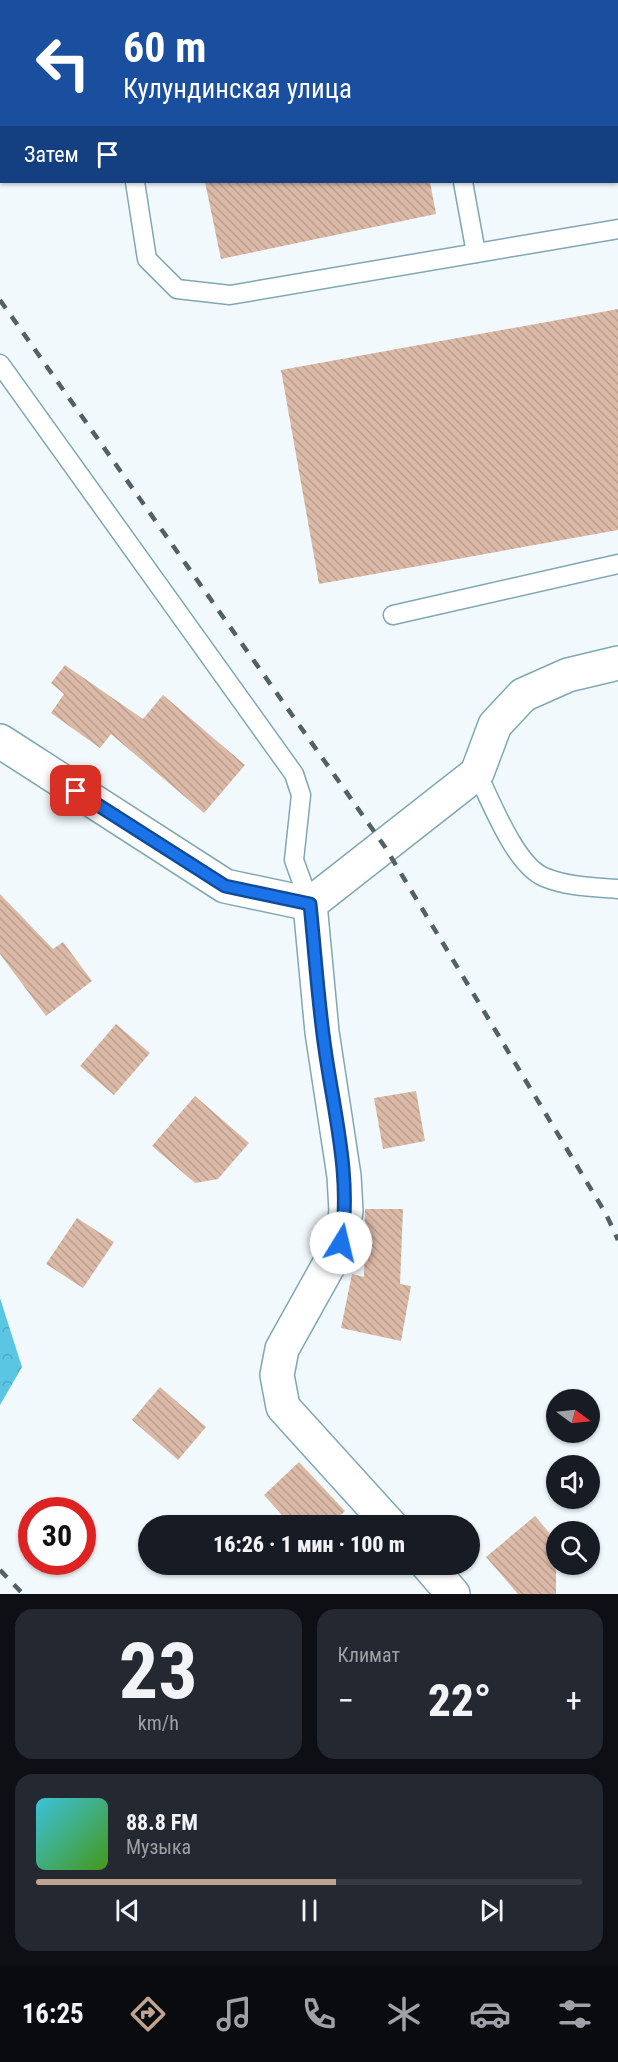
<!DOCTYPE html>
<html lang="ru">
<head>
<meta charset="utf-8">
<style>
  :root { --surface:#171b24; --page:#242831; --text:#f1f3f6; --muted:#9ea1a6; --line:#363941; --accent:#c0a390 }
  body { margin:0; font-family:"Roboto Condensed",sans-serif; background:var(--page); color:var(--text); height:100vh; display:flex; flex-direction:column; font-size:22px; white-space:nowrap }
  * { box-sizing:border-box; margin:0 }
  p { font-size:20px; color:var(--muted) }
  .icon { flex:none; width:33px; height:33px; fill:none; stroke:currentColor; stroke-width:2; stroke-linecap:round; stroke-linejoin:round }
  .map { position:relative; height:1594px; overflow:hidden }
  .drawer { display:flex; flex-direction:column; gap:15px; padding:15px; background:#0d0f14; flex:1 }
  .drawer>* { flex:none }
  .hud { position:absolute; left:0px; top:0px; width:618px; height:183px; box-shadow:0 2px 4px #0004; background:#1a4fa0; color:#fff; overflow:hidden }
  .needle { width:39px; rotate:105deg }
  .tools { position:absolute; left:546px; top:1389px; display:grid; gap:12px }
  .tools a { display:grid; place-items:center; width:54px; height:54px; border-radius:50%; background:var(--surface); box-shadow:0 2px 4px #0004; font-size:30px }
  .speed { position:absolute; left:18px; top:1497px; display:flex; gap:12px; font-size:30px; font-weight:700; text-align:center }
  .speed>* { display:grid; place-content:center; width:78px; height:78px; border-radius:50%; background:var(--surface); box-shadow:0 2px 4px #0004; line-height:1 }
  .speed .limit { border:9px solid #d22; background:#fff; color:#111 }
  .pin { position:absolute; display:grid; place-items:center; width:51px; height:51px; color:#fff; margin:-26px; border-radius:12px; box-shadow:0 3px 9px #0006 }
  .me { position:absolute; width:66px; margin:-33px; rotate:9deg; stroke-linejoin:round; filter:drop-shadow(0 0 4px #0008) }
  .turn { display:flex; align-items:center; gap:21px; height:126px; padding:0 24px; font-size:27px }
  .turn .icon { width:78px; height:78px; stroke-width:2.5 }
  .turn b { display:block; font-size:42px; line-height:51px }
  .then { display:flex; align-items:center; height:57px; padding:0 24px; background:#0003; gap:12px; font-size:22px }
  .big { font-size:45px; font-weight:800; line-height:1.1 }
  .drawer .tile { flex:1; display:flex; flex-direction:column; justify-content:center; gap:9px; min-width:0; padding:0 21px; border-radius:18px; background:var(--page) }
  .drawer .dial { align-items:center; gap:0 }
  .dial b { font-size:78px; line-height:1 }
  .song { display:flex; align-items:center; gap:18px }
  .cover { width:72px; height:72px; border-radius:9px; background:linear-gradient(135deg,hsl(190 70% 55%),hsl(100 70% 35%)) }
  .played { height:6px; border-radius:3px; background:linear-gradient(90deg,var(--accent) 55%,var(--line) 55%) }
  .keys { display:flex; justify-content:space-around; direction:ltr }
  .heat { display:flex; justify-content:space-between; align-items:center; font-size:33px; direction:ltr }
  .drawer .tiles { flex:1; display:grid; gap:15px; grid-template-columns:1fr 1fr }
  .tile:last-child { grid-column:span 2 }
  .trip { position:absolute; left:138px; top:1515px; width:342px; height:60px; border-radius:30px; background:var(--surface); box-shadow:0 2px 4px #0004; font-weight:800; line-height:60px; text-align:center }
  .tab-bar { display:flex; height:96px; justify-content:space-around; align-items:center; background:#090b0e; color:var(--muted) }
  .tab-bar .icon { width:42px; height:42px }
  .tab-bar .selected { color:var(--accent) }
  .tab-bar b { font-size:27px; color:var(--text) }
  .map>svg:first-child { display:block }
  .forest { fill:url(#forest-crowns) }
  .building { fill:url(#building-back-hatch) }
  .lines { fill:none; stroke-linecap:round; stroke-linejoin:round }
  .lane-casing { stroke:#7fa7b4; stroke-width:21 }
  .street-casing { stroke:#7fa7b4; stroke-width:36 }
  .lane { stroke:#fff; stroke-width:18 }
  .street { stroke:#fff; stroke-width:33 }
  .rail { stroke:#536064; stroke-width:4.5; stroke-dasharray:10 10; stroke-linecap:butt }
  .route-casing { stroke:#114b97; stroke-width:15 }
  .route { stroke:#1a73e8; stroke-width:10 }
</style>
</head>
<body>
<div class="map">
<svg width="618" height="1594" viewBox="0 0 618 1594">
  <defs>
    <pattern id="forest-crowns" width="20" height="18" patternUnits="userSpaceOnUse" patternTransform="scale(1.5)"><rect width="20" height="18" fill="#5bc6e4"/><path d="M2 6a3 3 0 1 1 6 0M12 15a3 3 0 1 1 6 0" fill="none" stroke="#4eaac3"/></pattern>
    <pattern id="building-back-hatch" width="6" height="6" patternUnits="userSpaceOnUse" patternTransform="scale(1.5)"><rect width="6" height="6" fill="#dbb9a7"/><path d="M-1 5l2 2M0 0l6 6M5-1l2 2" fill="none" stroke="#bb9e8f"/></pattern>
  </defs>
  <rect width="100%" height="100%" fill="#f1f9fc"/>
  <path class="forest" d="M 0,1298 L 22,1367 L 0,1405 Z"/>
  <g class="building">
    <path d="M 205,182 L 430,182 L 436,214 L 221,259 Z"/>
    <path d="M 618,309 L 618,530 L 319,584 L 281,370 Z"/>
    <path d="M 65,665 L 143,719 L 163,695 L 245,765 L 204,813 L 111,734 L 100,748 L 51,713 L 64,694 L 51,683 Z"/>
    <path d="M 0,894 L 53,949 L 63,942 L 92,981 L 46,1016 L 0,954 Z"/>
    <path d="M 116,1024 L 150,1053 L 114,1095 L 80,1066 Z"/>
    <path d="M 416,1091 L 425,1141 L 383,1149 L 374,1098 Z"/>
    <path d="M 195,1096 L 249,1143 L 218,1179 L 195,1183 L 152,1146 Z"/>
    <path d="M 365,1209 L 403,1209 L 400,1284 L 411,1286 L 401,1341 L 341,1328 L 352,1274 L 364,1277 Z"/>
    <path d="M 77,1218 L 114,1242 L 83,1288 L 46,1264 Z"/>
    <path d="M 160,1387 L 206,1427 L 178,1460 L 132,1420 Z"/>
    <path d="M 299,1462 L 345,1511 L 330,1526 L 292,1526 L 264,1495 Z"/>
    <path d="M 535,1516 L 556,1541 L 556,1594 L 518,1594 L 486,1557 Z"/>
  </g>
  <g class="lines">
    <g class="lane-casing">
      <g id="lane">
        <path d="M 108,0 L 109,2"/>
        <path d="M 430,0 L 430,2"/>
        <path d="M 135,182 L 147,259 L 177,289 L 230,295 L 618,229"/>
        <path d="M 463,182 L 476,253"/>
        <path d="M 0,364 L 294,774 L 301,795 L 294,860 L 310,904"/>
        <path d="M 393,615 L 618,564"/>
        <path d="M 477,773 C 491,801 515,865 544,877 C 568,887 593,887 618,889"/>
      </g>
    </g>
    <g class="street-casing">
      <g id="street">
        <path d="M 0,741 L 225,886 L 310,904"/>
        <path d="M 310,904 L 322,1032 L 344,1176 L 346,1211 L 341,1243 L 282,1349 L 277,1375 L 283,1407 L 391,1526"/>
        <path d="M 310,904 L 477,773 L 495,725 L 523,695 L 568,675 L 618,663"/>
        <path d="M 427,1564 L 453,1594"/>
      </g>
    </g>
    <use href="#lane" class="lane"/>
    <use href="#street" class="street"/>
    <g class="rail">
      <path d="M 0,300 L 385,847 L 606,1214 L 618,1240"/>
      <path d="M 0,1570 L 23,1594"/>
    </g>
  </g>
  <g class="lines">
    <g class="route-casing">
      <path id="route" d="M 76,791 L 225,886 L 310,904 C 315,952 318,1001 325,1049 C 334,1113 352,1179 341,1243"/>
    </g>
    <use href="#route" class="route"/>
  </g>
</svg>
<div class="tools">
<a><svg class="needle" viewBox="-14 -14 28 28"><path d="M0-13l5 13h-10z" fill="#e53935"/><path d="M0 13l5-13h-10z" fill="#9ea1a6"/></svg></a>
<a><svg class="icon" aria-label="sound" viewBox="0 0 24 24"><path d="M4 9h4l5-4v14l-5-4H4zM17 9q2 3 0 6"/></svg></a>
<a><svg class="icon" aria-label="search" viewBox="0 0 24 24"><circle cx="10" cy="10" r="6"/><path d="M15 15l6 6"/></svg></a>
</div>
<div class="speed"><div class="limit">30</div></div>
<div class="pin" style="left:76px;top:791px;background:#d93025"><svg class="icon" aria-label="arrive" viewBox="0 0 24 24"><path d="M6 21V4h12l-3 4 3 4H6"/></svg></div>
<svg class="me" style="left:341px;top:1243px" viewBox="-20 -20 40 40"><circle r="19" fill="#fff"/><path d="M0-13L10 11 0 6-10 11z" fill="#1a73e8"/></svg>
<div class="trip">16:26 · 1 мин · 100 m</div>
<div class="hud">
<div class="turn"><svg class="icon" aria-label="left" viewBox="0 0 24 24"><path d="M17 20v-9H6M10 6l-5 5 5 5"/></svg><div><b>60 m</b>Кулундинская улица</div></div>
<div class="then">Затем<svg class="icon" aria-label="arrive" viewBox="0 0 24 24"><path d="M6 21V4h12l-3 4 3 4H6"/></svg></div>
</div>
</div>
<section class="drawer">
<div class="tiles">
<div class="tile dial"><b>23</b><p>km/h</p></div>
<div class="tile"><p>Климат</p>
<div class="heat"><a>−</a><b class="big">22°</b><a>+</a></div>
</div>
<div class="tile">
<div class="song"><i class="cover"></i><div><b>88.8 FM</b><p>Музыка</p></div></div>
<div class="played"></div>
<div class="keys"><svg class="icon" aria-label="previous" viewBox="0 0 24 24"><path d="M18 5L8 12l10 7zM5 5v14"/></svg><svg class="icon" aria-label="pause" viewBox="0 0 24 24"><path d="M8 5v14M16 5v14"/></svg><svg class="icon" aria-label="next" viewBox="0 0 24 24"><path d="M6 5l10 7-10 7zM19 5v14"/></svg></div>
</div>
</div>
</section>
<nav class="tab-bar">
<b>16:25</b>
<svg class="icon selected" aria-label="directions" viewBox="0 0 24 24"><path d="M12 3l9 9-9 9-9-9zM9 14v-3h6M13 9l2 2-2 2"/></svg>
<svg class="icon" aria-label="music" viewBox="0 0 24 24"><path d="M9 18V5l10-2v13"/><circle cx="6" cy="18" r="3"/><circle cx="16" cy="16" r="3"/></svg>
<svg class="icon" aria-label="phone" viewBox="0 0 24 24"><path d="M5 4h4l2 5-3 2q2 4 5 5l2-3 5 2v4C11 20 4 13 5 4z"/></svg>
<svg class="icon" aria-label="climate" viewBox="0 0 24 24"><path d="M12 3v18M4 7l16 10M4 17L20 7"/></svg>
<svg class="icon" aria-label="car" viewBox="0 0 24 24"><path d="M5 17H2v-5l4-1 3-4h7l3 4 3 1v5h-3M9 17h6M6 11h13"/><circle cx="7" cy="17" r="2"/><circle cx="17" cy="17" r="2"/></svg>
<svg class="icon" aria-label="filters" viewBox="0 0 24 24"><path d="M4 7h16M4 17h16"/><circle cx="9" cy="7" r="2"/><circle cx="15" cy="17" r="2"/></svg>
</nav>
</body>
</html>
